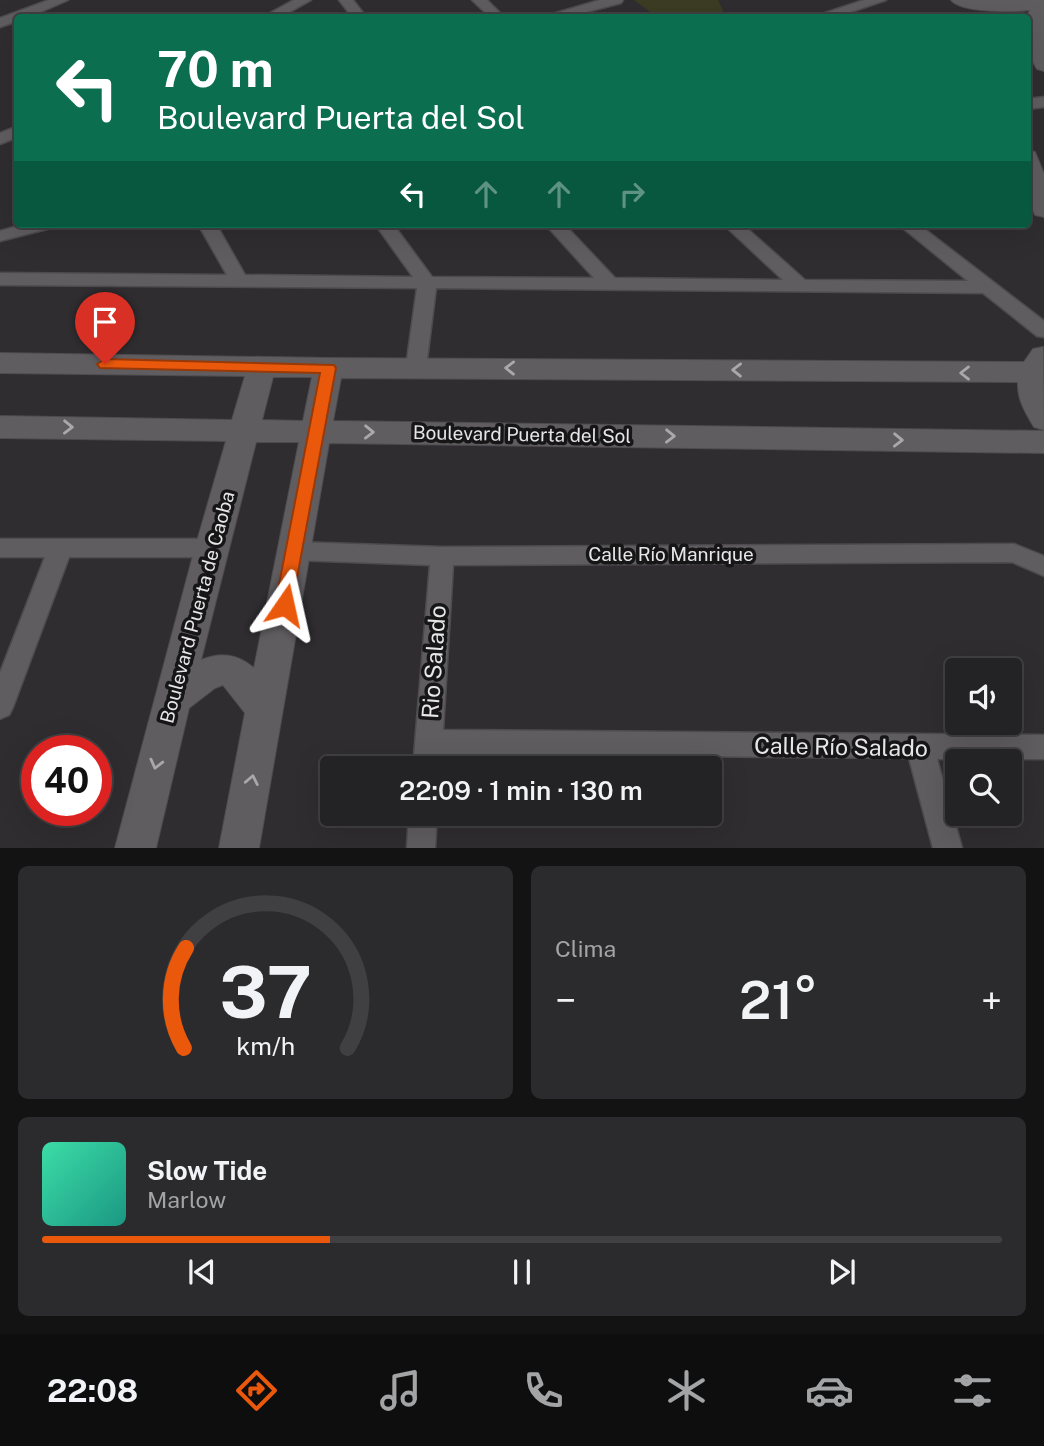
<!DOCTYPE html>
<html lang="es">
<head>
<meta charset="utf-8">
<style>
  :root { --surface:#232224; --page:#2b2a2c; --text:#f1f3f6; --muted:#a3a4a6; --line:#403f41; --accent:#ea580c }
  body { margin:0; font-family:"Public Sans",sans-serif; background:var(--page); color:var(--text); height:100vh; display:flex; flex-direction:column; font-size:26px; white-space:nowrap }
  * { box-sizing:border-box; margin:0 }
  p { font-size:23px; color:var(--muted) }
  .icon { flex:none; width:38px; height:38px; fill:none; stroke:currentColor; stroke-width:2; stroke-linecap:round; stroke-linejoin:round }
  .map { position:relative; height:848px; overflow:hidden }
  .drawer { display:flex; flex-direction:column; gap:18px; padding:18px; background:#131314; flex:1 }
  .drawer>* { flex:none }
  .top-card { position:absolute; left:14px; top:14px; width:1017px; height:214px; border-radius:7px; box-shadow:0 7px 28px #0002,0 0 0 2px var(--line); background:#0b6e4f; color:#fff; overflow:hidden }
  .controls { position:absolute; left:945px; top:658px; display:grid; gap:14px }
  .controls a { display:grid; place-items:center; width:77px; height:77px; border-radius:7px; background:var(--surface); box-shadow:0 7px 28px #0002,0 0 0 2px var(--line); font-size:35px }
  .speed { position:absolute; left:21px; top:735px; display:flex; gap:14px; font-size:35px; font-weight:700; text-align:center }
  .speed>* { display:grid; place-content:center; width:91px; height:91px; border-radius:50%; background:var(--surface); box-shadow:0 7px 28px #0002,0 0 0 2px var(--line); line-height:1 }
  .speed .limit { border:10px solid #d22; background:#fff; color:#111 }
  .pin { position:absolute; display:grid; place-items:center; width:60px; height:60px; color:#fff; margin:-72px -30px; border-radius:50% 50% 50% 0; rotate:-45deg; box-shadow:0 0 7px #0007 }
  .pin .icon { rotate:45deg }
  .me { position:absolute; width:77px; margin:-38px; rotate:11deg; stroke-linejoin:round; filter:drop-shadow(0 0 5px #0008) }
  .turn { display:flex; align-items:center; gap:24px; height:147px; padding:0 28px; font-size:32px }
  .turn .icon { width:91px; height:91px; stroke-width:2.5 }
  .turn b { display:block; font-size:49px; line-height:60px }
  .lanes { display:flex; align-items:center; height:66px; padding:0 28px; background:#0003; justify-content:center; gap:35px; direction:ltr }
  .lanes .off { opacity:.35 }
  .big { font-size:52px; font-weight:600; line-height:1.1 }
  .drawer .tile { flex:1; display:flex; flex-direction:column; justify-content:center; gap:10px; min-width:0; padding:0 24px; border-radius:10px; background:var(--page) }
  .drawer .dial { align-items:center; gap:0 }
  .dial svg { height:182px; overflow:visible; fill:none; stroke:var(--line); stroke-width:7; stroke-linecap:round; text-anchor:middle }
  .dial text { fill:var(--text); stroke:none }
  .song { display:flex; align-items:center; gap:21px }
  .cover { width:84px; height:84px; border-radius:10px; background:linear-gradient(135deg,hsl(160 70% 55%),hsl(170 70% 35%)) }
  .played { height:7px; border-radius:4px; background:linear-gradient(90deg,var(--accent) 30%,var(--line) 30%) }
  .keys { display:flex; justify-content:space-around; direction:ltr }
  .heat { display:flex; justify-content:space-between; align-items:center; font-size:38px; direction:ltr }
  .drawer .tiles { flex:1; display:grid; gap:18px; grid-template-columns:1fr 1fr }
  .tile:last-child { grid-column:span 2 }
  .trip { position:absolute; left:320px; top:756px; width:402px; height:70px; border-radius:7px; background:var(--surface); box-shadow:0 7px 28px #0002,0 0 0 2px var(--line); font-weight:600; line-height:70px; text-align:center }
  .dock { display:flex; height:112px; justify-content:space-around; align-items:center; background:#0e0e0e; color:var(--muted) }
  .dock .icon { width:49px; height:49px }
  .dock .on { color:var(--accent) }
  .dock b { font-size:32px; color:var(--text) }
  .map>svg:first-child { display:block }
  .green { fill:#3b3c23 }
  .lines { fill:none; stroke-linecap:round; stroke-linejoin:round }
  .street-casing { stroke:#4d4b4e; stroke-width:3 }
  .secondary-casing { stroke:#4d4b4e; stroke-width:2 }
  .street { fill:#605d61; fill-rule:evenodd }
  .secondary { fill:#605d61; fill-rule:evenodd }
  .oneway { stroke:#aaa8ab }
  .route { fill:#ea580c; stroke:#983908; stroke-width:2 }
  .labels { text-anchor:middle; stroke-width:7; stroke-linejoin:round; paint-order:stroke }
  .street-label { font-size:19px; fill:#e6e5e7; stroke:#171617 }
  .near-street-label { font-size:23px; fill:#e6e5e7; stroke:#171617 }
</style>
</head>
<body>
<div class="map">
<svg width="1044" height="848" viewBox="0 0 1044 848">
  <rect width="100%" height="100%" fill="#2f2d30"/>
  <path class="green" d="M 634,0 L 718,0 L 726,17 L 657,17 Z"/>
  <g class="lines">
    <g class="street-casing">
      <g id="street">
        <path d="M 49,0 L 68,0 L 27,18 L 18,18 L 18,21 L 0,27 L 0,18 Z"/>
        <path d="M 294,0 L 311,0 L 279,18 L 261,18 Z"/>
        <path d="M 339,0 L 353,0 L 367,18 L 353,18 Z"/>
        <path d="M 472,0 L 487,0 L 505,18 L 491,18 Z"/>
        <path d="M 600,0 L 623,0 L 621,3 L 563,18 L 539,18 Z"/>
        <path d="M 864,0 L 886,0 L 833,18 L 810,18 Z"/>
        <path d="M 1044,97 L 1044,107 L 1027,109 L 1027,99 Z"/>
        <path d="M 18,126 L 18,137 L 0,144 L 0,133 Z"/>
        <path d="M 25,224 L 54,224 L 51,228 L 0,241 L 0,231 Z"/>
        <path d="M 198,224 L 216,224 L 245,275 L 413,277 L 375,224 L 393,224 L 432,277 L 594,278 L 545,224 L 564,224 L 615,278 L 783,280 L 723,224 L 742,224 L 805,280 L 968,281 L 898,224 L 918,224 L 1044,321 L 1044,337 L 1037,336 L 983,293 L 436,288 L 426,367 L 423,372 L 409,372 L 406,367 L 417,288 L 0,285 L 0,273 L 227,275 Z"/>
        <path d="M 0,539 L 211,539 L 219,541 L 223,548 L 219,555 L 211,557 L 69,557 L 13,707 L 9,715 L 0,719 L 0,673 L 45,557 L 0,557 Z"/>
        <path d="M 295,542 L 442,547 L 1014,544 L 1044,556 L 1044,576 L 1012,562 L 453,565 L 443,730 L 1044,735 L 1044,759 L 937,759 L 962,848 L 933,848 L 909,758 L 441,754 L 441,768 L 413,768 L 430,565 L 295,560 L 287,558 L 283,551 L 287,544 Z"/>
        <path d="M 409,814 L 437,814 L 435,848 L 407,848 Z"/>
      </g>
    </g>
    <g class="secondary-casing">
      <g id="secondary">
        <path d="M 951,0 L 1044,0 L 1044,71 L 1037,69 C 1027,54 1022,23 1030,10 C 1013,12 962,13 951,0 Z"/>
        <path d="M 1027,150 L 1035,152 L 1044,174 L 1044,217 L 1035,215 L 1027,195 Z"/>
        <path d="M 1043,347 L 1044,430 L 1034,427 C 1025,412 1017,399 1018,382 L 341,378 L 333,421 L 1044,431 L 1044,453 L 329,443 L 259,848 L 219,848 L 245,713 L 223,685 L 215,688 L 189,708 L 156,848 L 115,848 L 195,548 L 226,441 L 0,438 L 0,416 L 232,420 L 245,376 L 0,373 L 0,353 L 328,358 L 1024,362 L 1033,349 ZM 273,377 L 312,377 L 303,421 L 262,420 ZM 256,442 L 299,442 L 254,668 C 237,654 221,652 201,660 Z"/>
      </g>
    </g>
    <use href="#street" class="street"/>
    <use href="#secondary" class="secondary"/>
  </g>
  <defs><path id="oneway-chevron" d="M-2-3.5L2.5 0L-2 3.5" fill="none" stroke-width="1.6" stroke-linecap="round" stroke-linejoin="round" transform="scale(1.75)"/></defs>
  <g class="oneway">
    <use href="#oneway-chevron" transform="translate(510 368) rotate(-179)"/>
    <use href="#oneway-chevron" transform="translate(737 370) rotate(-179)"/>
    <use href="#oneway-chevron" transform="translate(965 373) rotate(180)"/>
    <use href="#oneway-chevron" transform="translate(68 427) rotate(1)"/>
    <use href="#oneway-chevron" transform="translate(369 432) rotate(1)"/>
    <use href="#oneway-chevron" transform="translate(670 436) rotate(1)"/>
    <use href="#oneway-chevron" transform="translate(898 440) rotate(1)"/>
    <use href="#oneway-chevron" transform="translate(156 764) rotate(104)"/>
    <use href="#oneway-chevron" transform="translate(252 780) rotate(-79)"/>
  </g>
  <path class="route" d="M 105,359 L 334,365 L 336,368 L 291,610 L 285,612 L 278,610 L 275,605 L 320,373 L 100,368 L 97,364 Z"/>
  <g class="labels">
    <g class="street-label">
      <text transform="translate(522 434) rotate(1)" y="7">Boulevard Puerta del Sol</text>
      <text x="671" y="561">Calle Río Manrique</text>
      <text transform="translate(197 607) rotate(-75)" y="7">Boulevard Puerta de Caoba</text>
    </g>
    <g class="near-street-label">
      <text transform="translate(434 662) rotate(-86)" y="8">Rio Salado</text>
      <text transform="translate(841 747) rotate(1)" y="8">Calle Río Salado</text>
    </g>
  </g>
</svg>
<div class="controls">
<a><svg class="icon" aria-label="sound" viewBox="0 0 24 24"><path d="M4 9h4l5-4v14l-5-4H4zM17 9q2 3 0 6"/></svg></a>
<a><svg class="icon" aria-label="search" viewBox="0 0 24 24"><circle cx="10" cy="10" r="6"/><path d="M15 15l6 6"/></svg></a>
</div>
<div class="speed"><div class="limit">40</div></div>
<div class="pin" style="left:105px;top:364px;background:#d93025"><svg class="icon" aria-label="arrive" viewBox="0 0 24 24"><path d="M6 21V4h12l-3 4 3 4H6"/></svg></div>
<svg class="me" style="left:285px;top:605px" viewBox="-20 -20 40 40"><path d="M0-17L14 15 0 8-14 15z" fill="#ea580c" stroke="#fff" stroke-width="4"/></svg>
<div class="trip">22:09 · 1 min · 130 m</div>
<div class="top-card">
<div class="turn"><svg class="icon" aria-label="left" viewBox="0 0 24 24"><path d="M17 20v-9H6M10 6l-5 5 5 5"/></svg><div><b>70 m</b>Boulevard Puerta del Sol</div></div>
<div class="lanes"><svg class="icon" aria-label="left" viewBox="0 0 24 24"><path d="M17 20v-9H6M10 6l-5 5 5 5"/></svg><svg class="icon off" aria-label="ahead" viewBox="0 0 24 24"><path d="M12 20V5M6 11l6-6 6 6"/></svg><svg class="icon off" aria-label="ahead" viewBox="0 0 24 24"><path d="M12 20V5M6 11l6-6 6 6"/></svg><svg class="icon off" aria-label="right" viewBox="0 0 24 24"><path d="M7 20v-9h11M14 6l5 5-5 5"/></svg></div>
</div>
</div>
<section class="drawer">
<div class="tiles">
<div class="tile dial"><svg viewBox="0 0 100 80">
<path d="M14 69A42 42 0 1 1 86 69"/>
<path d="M14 69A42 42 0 0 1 15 25" stroke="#ea580c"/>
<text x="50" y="56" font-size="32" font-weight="700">37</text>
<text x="50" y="72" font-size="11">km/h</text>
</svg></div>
<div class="tile"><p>Clima</p>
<div class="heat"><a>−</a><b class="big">21°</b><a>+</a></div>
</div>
<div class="tile">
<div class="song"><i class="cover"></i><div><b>Slow Tide</b><p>Marlow</p></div></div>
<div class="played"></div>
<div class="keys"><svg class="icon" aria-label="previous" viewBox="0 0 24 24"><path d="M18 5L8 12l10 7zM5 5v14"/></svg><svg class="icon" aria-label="pause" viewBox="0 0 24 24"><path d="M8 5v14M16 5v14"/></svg><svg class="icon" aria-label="next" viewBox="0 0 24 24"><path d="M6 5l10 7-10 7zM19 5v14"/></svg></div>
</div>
</div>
</section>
<nav class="dock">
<b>22:08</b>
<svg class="icon on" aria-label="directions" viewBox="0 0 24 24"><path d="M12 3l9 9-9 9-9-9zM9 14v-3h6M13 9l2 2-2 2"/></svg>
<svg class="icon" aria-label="music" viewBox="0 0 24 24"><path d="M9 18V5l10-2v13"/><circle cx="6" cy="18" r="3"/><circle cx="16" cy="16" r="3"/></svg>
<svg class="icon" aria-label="phone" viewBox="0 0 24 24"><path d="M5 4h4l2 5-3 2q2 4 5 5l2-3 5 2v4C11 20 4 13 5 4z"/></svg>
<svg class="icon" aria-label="climate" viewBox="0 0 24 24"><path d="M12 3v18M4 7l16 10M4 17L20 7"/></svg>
<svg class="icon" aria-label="car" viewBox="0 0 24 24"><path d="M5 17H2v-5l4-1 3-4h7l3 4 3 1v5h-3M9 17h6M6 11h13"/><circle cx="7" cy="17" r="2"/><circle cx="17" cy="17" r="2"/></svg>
<svg class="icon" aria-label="filters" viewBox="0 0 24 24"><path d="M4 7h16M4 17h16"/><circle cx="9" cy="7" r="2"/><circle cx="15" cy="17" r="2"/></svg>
</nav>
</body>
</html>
